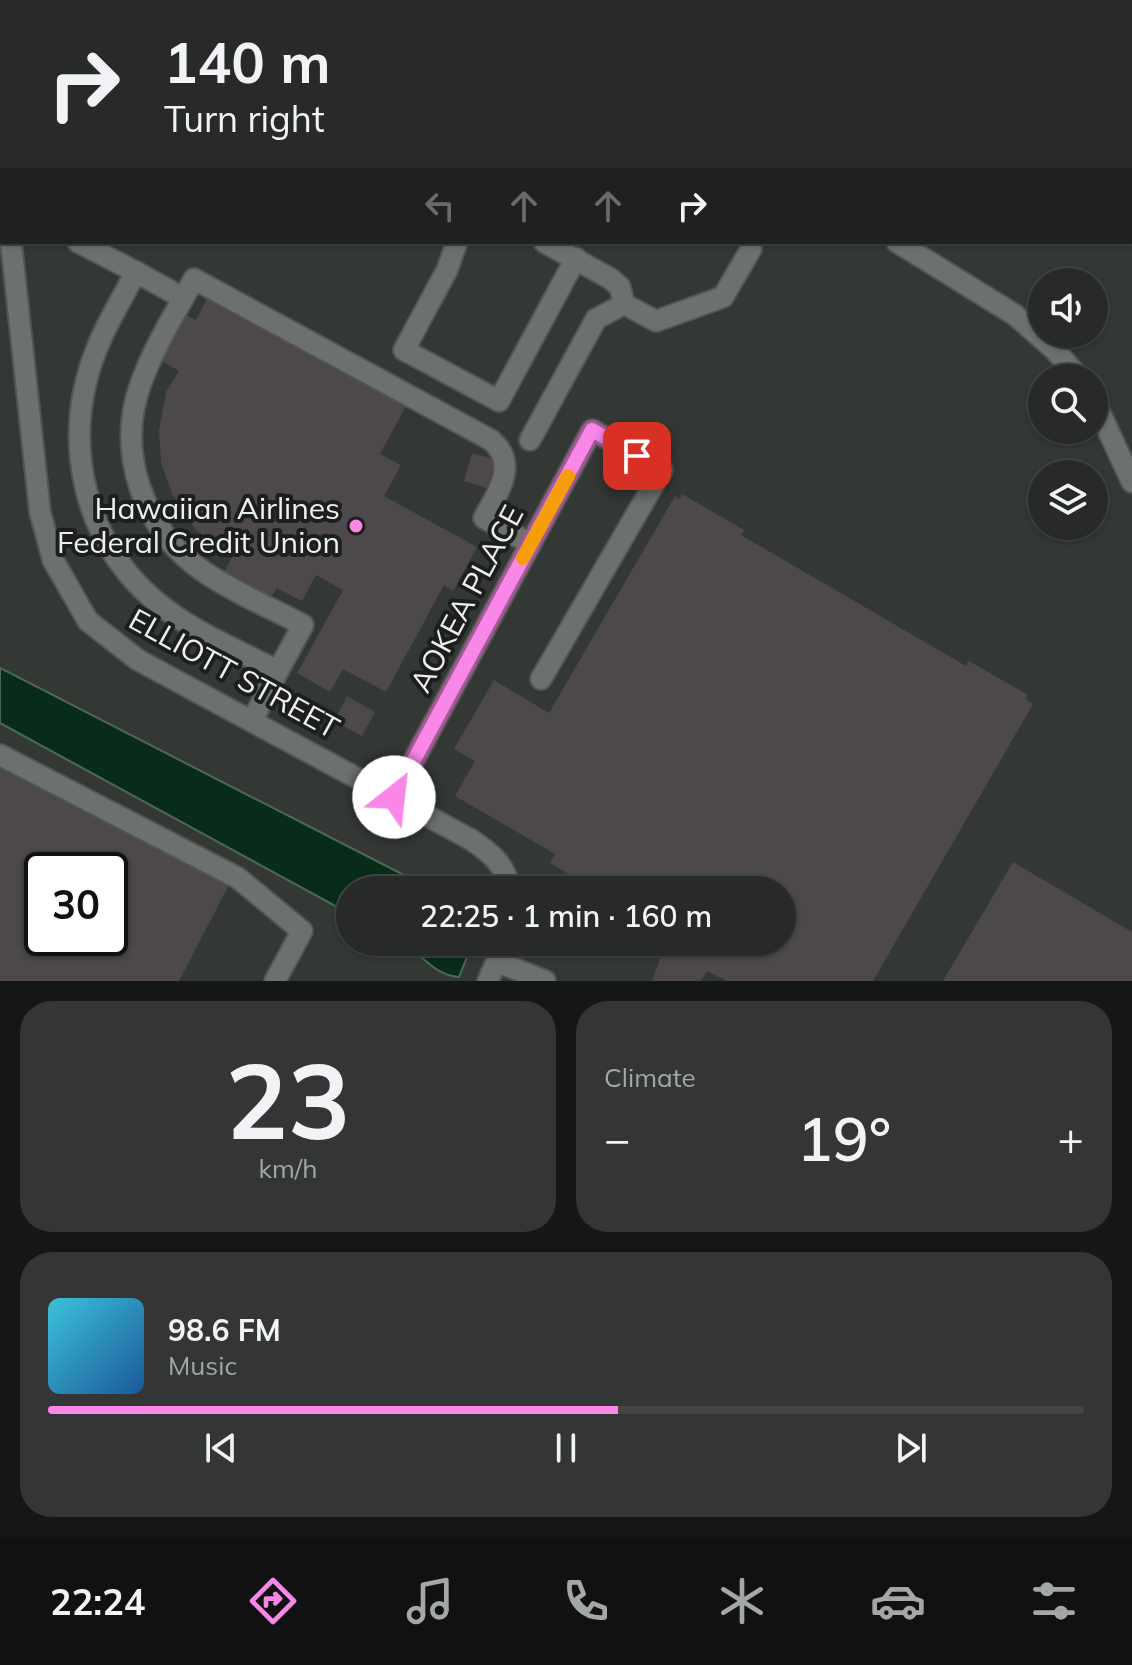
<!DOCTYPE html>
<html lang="en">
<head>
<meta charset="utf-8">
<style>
  :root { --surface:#272a28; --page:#333634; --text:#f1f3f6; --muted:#a4a7a8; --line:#434645; --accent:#f987e8 }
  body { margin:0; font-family:Mulish,sans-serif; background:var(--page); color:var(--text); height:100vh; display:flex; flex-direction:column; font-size:30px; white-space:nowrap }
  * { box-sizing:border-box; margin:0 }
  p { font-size:26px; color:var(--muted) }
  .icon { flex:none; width:44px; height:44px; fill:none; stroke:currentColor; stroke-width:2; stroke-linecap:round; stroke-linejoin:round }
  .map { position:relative; height:981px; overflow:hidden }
  .drawer { display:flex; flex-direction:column; gap:20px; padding:20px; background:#151716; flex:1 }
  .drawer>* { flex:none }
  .banner { position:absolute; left:0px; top:0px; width:1132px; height:244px; box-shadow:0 2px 6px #0004,0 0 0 2px var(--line); background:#272a28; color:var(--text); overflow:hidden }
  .buttons { position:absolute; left:1028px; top:268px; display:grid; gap:16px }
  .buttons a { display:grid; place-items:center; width:80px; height:80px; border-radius:50%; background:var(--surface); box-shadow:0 2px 6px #0004,0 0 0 2px var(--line); font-size:40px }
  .speed { position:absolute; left:24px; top:852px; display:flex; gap:16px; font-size:40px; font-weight:700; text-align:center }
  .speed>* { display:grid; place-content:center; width:104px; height:104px; border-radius:50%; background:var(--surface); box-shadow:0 2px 6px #0004,0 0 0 2px var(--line); line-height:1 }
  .speed .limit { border:4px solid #111; border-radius:12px; background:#fff; color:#111 }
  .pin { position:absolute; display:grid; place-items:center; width:68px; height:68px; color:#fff; margin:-34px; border-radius:16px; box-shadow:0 4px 12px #0006 }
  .me { position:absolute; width:88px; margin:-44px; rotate:29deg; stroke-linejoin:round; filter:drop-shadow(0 0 6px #0008) }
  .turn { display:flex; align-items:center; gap:28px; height:168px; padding:0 32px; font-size:36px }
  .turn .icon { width:104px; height:104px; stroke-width:2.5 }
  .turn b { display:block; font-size:56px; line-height:68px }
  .lanes { display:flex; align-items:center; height:76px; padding:0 32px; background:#0003; justify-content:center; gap:40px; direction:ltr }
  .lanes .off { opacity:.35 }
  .big { font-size:60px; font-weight:600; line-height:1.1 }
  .drawer .widget { flex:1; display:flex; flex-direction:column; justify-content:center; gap:12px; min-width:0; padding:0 28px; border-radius:32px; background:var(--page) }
  .drawer .dial { align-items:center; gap:0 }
  .dial b { font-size:104px; line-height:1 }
  .song { display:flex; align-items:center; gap:24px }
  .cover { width:96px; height:96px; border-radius:12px; background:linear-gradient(135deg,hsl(190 70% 55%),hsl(210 70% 35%)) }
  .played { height:8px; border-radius:4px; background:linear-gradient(90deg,var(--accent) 55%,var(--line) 55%) }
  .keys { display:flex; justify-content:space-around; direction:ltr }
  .heat { display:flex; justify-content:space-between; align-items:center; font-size:44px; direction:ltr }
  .drawer .tiles { flex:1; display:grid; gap:20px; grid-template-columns:1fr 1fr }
  .widget:last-child { grid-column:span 2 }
  .trip { position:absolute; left:336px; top:876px; width:460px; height:80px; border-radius:40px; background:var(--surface); box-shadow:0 2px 6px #0004,0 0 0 2px var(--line); font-weight:600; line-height:80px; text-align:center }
  .menu { display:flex; height:128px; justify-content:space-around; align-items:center; background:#101110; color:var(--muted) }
  .menu .icon { width:56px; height:56px }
  .menu .on { color:var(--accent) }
  .menu b { font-size:36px; color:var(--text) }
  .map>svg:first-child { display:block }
  .water { fill:#082c19; stroke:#4d6759; stroke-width:2 }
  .building { fill:#4c484b; fill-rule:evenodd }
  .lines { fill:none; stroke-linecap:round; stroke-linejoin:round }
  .minor-casing { stroke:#535553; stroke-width:24 }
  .minor { stroke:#6c716e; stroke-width:20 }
  .route-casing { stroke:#a25897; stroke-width:20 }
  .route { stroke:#f987e8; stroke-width:14 }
  .slow { stroke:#f59e0b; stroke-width:14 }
  .poi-dot { fill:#f987e8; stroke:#1d1f1e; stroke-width:3 }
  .labels { text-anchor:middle; stroke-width:8; stroke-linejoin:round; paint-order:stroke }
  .poi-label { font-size:30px; fill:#eef0ee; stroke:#1d1f1e; text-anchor:end }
  .street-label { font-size:30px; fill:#eef0ee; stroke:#1d1f1e }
</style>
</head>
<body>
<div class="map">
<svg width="1132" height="981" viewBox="0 0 1132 981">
  <rect width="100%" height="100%" fill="#343835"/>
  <g class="water">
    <path d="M 0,668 L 433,890 L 350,890 L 350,914 L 0,723 Z"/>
    <path d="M 401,942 L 473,942 L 459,977 C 433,975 423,954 401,942 Z"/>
  </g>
  <g class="building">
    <path d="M 209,295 L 408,402 L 380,454 L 401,465 L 384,496 L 477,547 L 453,591 L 444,585 L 386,692 L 343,669 L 330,692 L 297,673 L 343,590 L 316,575 L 302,601 L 277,588 L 271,597 L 224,572 L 234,554 L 232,550 L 225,547 L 223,551 L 195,529 L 172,494 L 161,462 L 159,431 L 166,392 L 179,371 L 162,361 L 186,315 L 196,320 Z"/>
    <path d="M 472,453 L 496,460 L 487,488 L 464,481 Z"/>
    <path d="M 682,494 L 744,530 L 741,535 L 966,666 L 969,661 L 1028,695 L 1025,699 L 1033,704 L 873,981 L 727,981 L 707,971 L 701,981 L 652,981 L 666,942 L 782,942 L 782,890 L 596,890 L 550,863 L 555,854 L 455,796 L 475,761 L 454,749 L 494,680 L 549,713 L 675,496 L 679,499 Z"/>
    <path d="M 347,696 L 375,712 L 362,736 L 334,721 Z"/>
    <path d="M 0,758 L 232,879 L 179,981 L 0,981 ZM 42,870 L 110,870 L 110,938 L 42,938 Z"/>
    <path d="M 1013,862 L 1132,932 L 1132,981 L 943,981 Z"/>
  </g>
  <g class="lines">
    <g class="minor-casing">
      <g id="minor">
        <path d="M 953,0 L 955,2"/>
        <path d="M 971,0 L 975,2"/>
        <path d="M 137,2 L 138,0"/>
        <path d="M 344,2 L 346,0"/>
        <path d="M 515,2 L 516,0"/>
        <path d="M 0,103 L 2,103"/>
        <path d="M 0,153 L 2,167"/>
        <path d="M 11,242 L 40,512 L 53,560 L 88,621 L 138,660 L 470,839 C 490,852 506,865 510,890"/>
        <path d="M 78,242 L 136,272 C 123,297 107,322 97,348 C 62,435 80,535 152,598 C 188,630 235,649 278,671 L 252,721"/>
        <path d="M 457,242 L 447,270 L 404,350 L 499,401 L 576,258"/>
        <path d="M 544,242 L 611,279 L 620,287 L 624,304 L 656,321 L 723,297 L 751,249"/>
        <path d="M 897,242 L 1015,315 L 1055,350 L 1079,378"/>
        <path d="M 136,272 L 183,298"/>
        <path d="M 1094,400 L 1132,482"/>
        <path d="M 530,440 L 596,319 L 624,304"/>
        <path d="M 278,671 L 303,625 C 269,607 231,591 200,569 C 142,527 116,451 141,383 C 154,347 175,313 194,279 L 491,440 C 519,464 498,492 484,518 L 531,544"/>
        <path d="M 0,755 L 238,878 L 302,931 L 275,981"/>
        <path d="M 394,797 L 592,430 L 662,470 L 541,679"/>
        <path d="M 498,962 L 545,981"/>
        <path d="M 488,981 L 505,942"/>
      </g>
    </g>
    <use href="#minor" class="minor"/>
  </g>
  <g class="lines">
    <g class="route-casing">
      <path id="route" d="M 394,797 L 592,430 L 637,456"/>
    </g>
    <use href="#route" class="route"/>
    <path class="slow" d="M 523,558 L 568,476"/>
  </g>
  <circle class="poi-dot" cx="356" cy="526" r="8"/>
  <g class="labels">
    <g class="poi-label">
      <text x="340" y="519">Hawaiian Airlines<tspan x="340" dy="34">Federal Credit Union</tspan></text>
    </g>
    <g class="street-label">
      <text transform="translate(467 599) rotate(-62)" y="10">AOKEA PLACE</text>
      <text transform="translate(234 674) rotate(29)" y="10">ELLIOTT STREET</text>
    </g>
  </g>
</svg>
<div class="buttons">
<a><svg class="icon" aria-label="sound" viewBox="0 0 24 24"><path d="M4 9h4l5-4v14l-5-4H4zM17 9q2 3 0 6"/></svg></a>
<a><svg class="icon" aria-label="search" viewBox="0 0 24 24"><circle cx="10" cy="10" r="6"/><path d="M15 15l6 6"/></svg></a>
<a><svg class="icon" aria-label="layers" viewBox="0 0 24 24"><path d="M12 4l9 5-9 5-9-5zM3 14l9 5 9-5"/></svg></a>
</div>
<div class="speed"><div class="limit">30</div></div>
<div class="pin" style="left:637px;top:456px;background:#d93025"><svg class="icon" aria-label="arrive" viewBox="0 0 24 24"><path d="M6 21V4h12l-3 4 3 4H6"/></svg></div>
<svg class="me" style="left:394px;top:797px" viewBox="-20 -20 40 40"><circle r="19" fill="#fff"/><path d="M0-13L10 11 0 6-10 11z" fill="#f987e8"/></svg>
<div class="trip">22:25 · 1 min · 160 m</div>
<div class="banner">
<div class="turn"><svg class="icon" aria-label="right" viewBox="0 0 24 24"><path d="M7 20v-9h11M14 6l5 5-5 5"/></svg><div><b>140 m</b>Turn right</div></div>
<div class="lanes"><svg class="icon off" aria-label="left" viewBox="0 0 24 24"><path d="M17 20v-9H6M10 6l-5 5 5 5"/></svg><svg class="icon off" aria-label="ahead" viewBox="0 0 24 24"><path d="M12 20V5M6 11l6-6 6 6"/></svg><svg class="icon off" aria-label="ahead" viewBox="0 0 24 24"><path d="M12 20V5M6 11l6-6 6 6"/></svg><svg class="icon" aria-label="right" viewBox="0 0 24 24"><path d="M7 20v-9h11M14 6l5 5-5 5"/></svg></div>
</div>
</div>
<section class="drawer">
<div class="tiles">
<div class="widget dial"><b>23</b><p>km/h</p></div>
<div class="widget"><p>Climate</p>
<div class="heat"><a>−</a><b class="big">19°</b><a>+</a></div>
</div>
<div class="widget">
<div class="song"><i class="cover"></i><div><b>98.6 FM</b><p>Music</p></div></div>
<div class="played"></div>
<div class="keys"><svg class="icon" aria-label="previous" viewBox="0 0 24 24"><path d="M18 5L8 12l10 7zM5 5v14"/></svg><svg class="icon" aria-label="pause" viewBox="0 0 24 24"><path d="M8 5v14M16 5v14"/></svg><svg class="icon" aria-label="next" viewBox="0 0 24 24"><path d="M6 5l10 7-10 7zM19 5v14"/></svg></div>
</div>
</div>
</section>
<nav class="menu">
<b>22:24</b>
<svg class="icon on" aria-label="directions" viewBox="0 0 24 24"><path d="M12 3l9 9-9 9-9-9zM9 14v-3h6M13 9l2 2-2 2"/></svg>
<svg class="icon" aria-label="music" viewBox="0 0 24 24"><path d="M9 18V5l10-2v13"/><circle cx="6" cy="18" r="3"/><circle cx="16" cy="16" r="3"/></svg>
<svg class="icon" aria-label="phone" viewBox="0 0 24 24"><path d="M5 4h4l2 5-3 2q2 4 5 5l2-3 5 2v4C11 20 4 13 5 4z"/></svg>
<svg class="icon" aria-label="climate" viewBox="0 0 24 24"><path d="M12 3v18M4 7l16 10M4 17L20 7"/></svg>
<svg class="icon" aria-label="car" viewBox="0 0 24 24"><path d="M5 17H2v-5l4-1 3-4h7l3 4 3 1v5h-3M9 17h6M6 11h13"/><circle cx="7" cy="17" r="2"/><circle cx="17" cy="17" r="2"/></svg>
<svg class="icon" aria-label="filters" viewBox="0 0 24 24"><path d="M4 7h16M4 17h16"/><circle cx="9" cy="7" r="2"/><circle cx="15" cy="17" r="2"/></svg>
</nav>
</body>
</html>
